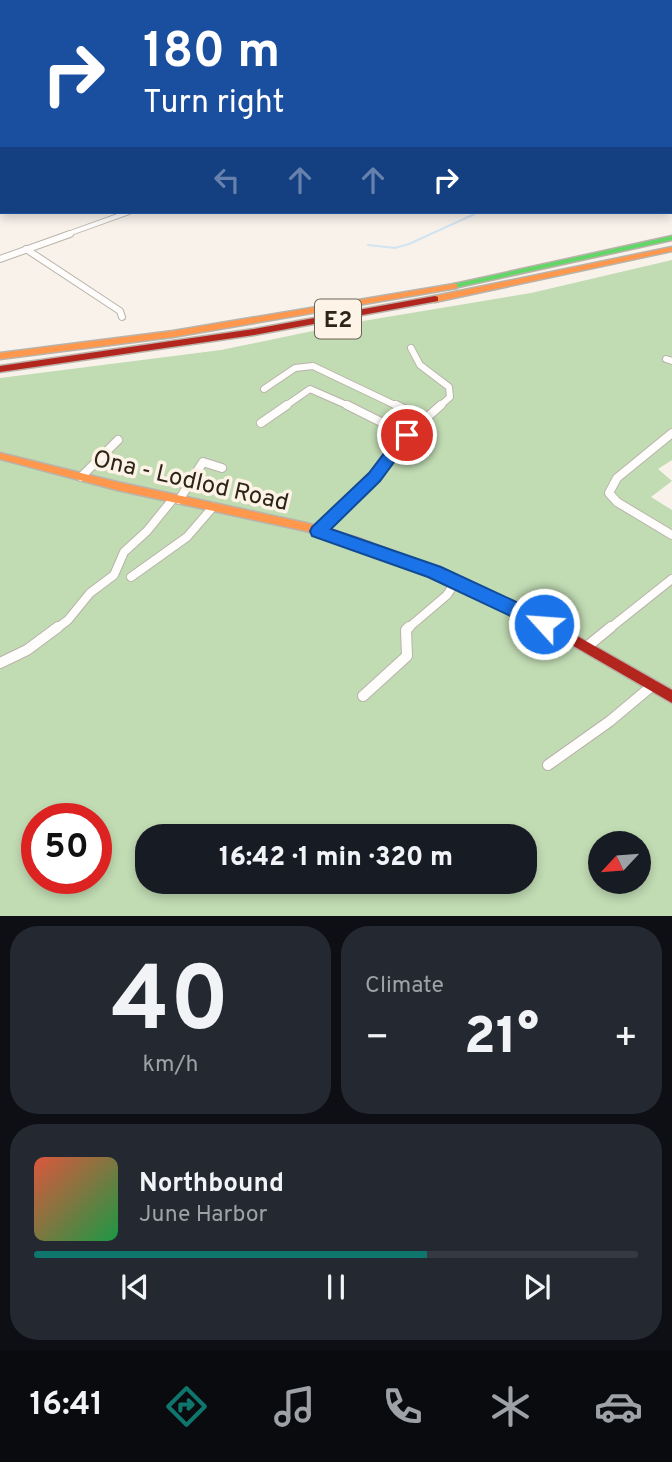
<!DOCTYPE html>
<html lang="en">
<head>
<meta charset="utf-8">
<style>
  :root { --surface:#171b24; --page:#242831; --text:#f1f3f6; --muted:#9ea1a6; --line:#363941; --accent:#0f766e }
  body { margin:0; font-family:Overpass,sans-serif; background:var(--page); color:var(--text); height:100vh; display:flex; flex-direction:column; font-size:26px; white-space:nowrap }
  * { box-sizing:border-box; margin:0 }
  p { font-size:23px; color:var(--muted) }
  .icon { flex:none; width:38px; height:38px; fill:none; stroke:currentColor; stroke-width:2; stroke-linecap:round; stroke-linejoin:round }
  .map { position:relative; height:916px; overflow:hidden }
  .drawer { display:flex; flex-direction:column; gap:10px; padding:10px; background:#0d0f14; flex:1 }
  .drawer>* { flex:none }
  .top-card { position:absolute; left:0px; top:0px; width:672px; height:214px; box-shadow:0 4px 10px #0003; background:#1a4fa0; color:#fff; overflow:hidden }
  .needle { width:46px; rotate:244deg }
  .controls { position:absolute; left:588px; top:831px; display:grid; gap:14px }
  .controls a { display:grid; place-items:center; width:63px; height:63px; border-radius:50%; background:var(--surface); box-shadow:0 4px 10px #0003; font-size:35px }
  .speed { position:absolute; left:21px; top:803px; display:flex; gap:14px; font-size:35px; font-weight:700; text-align:center }
  .speed>* { display:grid; place-content:center; width:91px; height:91px; border-radius:50%; background:var(--surface); box-shadow:0 4px 10px #0003; line-height:1 }
  .speed .limit { border:10px solid #d22; background:#fff; color:#111 }
  .pin { position:absolute; display:grid; place-items:center; width:60px; height:60px; color:#fff; margin:-30px; border:4px solid #fff; border-radius:50%; box-shadow:0 2px 7px #0007 }
  .me { position:absolute; width:77px; margin:-38px; rotate:296deg; stroke-linejoin:round; filter:drop-shadow(0 0 5px #0008) }
  .turn { display:flex; align-items:center; gap:24px; height:147px; padding:0 28px; font-size:32px }
  .turn .icon { width:91px; height:91px; stroke-width:2.5 }
  .turn b { display:block; font-size:49px; line-height:60px }
  .lanes { display:flex; align-items:center; height:66px; padding:0 28px; background:#0003; justify-content:center; gap:35px; direction:ltr }
  .lanes .off { opacity:.35 }
  .big { font-size:52px; font-weight:800; line-height:1.1 }
  .drawer .tile { flex:1; display:flex; flex-direction:column; justify-content:center; gap:10px; min-width:0; padding:0 24px; border-radius:28px; background:var(--page) }
  .drawer .dial { align-items:center; gap:0 }
  .dial b { font-size:91px; line-height:1 }
  .song { display:flex; align-items:center; gap:21px }
  .cover { width:84px; height:84px; border-radius:10px; background:linear-gradient(135deg,hsl(10 70% 55%),hsl(140 70% 35%)) }
  .played { height:7px; border-radius:4px; background:linear-gradient(90deg,var(--accent) 65%,var(--line) 65%) }
  .keys { display:flex; justify-content:space-around; direction:ltr }
  .heat { display:flex; justify-content:space-between; align-items:center; font-size:38px; direction:ltr }
  .drawer .tiles { flex:1; display:grid; gap:10px; grid-template-columns:1fr 1fr }
  .tile:last-child { grid-column:span 2 }
  .trip { position:absolute; left:135px; top:824px; width:402px; height:70px; border-radius:28px; background:var(--surface); box-shadow:0 4px 10px #0003; font-weight:800; line-height:70px; text-align:center }
  .menu { display:flex; height:112px; justify-content:space-around; align-items:center; background:#090b0e; color:var(--muted) }
  .menu .icon { width:49px; height:49px }
  .menu .selected { color:var(--accent) }
  .menu b { font-size:32px; color:var(--text) }
  .map>svg:first-child { display:block }
  .forest { fill:#c1dbb3; fill-rule:evenodd }
  .lines { fill:none; stroke-linecap:round; stroke-linejoin:round }
  .stream { stroke:#d2e4f1; stroke-width:2 }
  .street-far4-casing { stroke:#b9b3aa; stroke-width:4.5 }
  .street-far3-casing { stroke:#b9b3aa; stroke-width:6 }
  .street-far2-casing { stroke:#b9b3aa; stroke-width:8 }
  .street-far1-casing { stroke:#b9b3aa; stroke-width:10 }
  .street-casing { stroke:#b9b3aa; stroke-width:12 }
  .fast-casing { stroke:#b9b3aa; stroke-width:3 }
  .slow-casing { stroke:#b9b3aa; stroke-width:3 }
  .jam-casing { stroke:#b9b3aa; stroke-width:3 }
  .street-far4 { stroke:#fefdfc; stroke-width:3.5 }
  .street-far3 { stroke:#fefdfc; stroke-width:4.5 }
  .street-far2 { stroke:#fefdfc; stroke-width:6 }
  .street-far1 { stroke:#fefdfc; stroke-width:8 }
  .street { stroke:#fefdfc; stroke-width:10 }
  .fast { fill:#63d668; fill-rule:evenodd }
  .slow { fill:#ff974d; fill-rule:evenodd }
  .jam { fill:#b3261e; fill-rule:evenodd }
  .route { fill:#1a73e8; stroke:#114b97; stroke-width:2 }
  .labels { text-anchor:middle; stroke-width:7; stroke-linejoin:round; paint-order:stroke }
  .shield { fill:#fdf3e6; stroke:#6c6356; stroke-width:2 }
  .shield-label { font-size:23px; font-weight:bold; fill:#2e2519 }
  .street-label { font-size:24px; fill:#2e2519; stroke:#fdf3e6 }
</style>
</head>
<body>
<div class="map">
<svg width="672" height="916" viewBox="0 0 672 916">
  <rect width="100%" height="100%" fill="#f8f2eb"/>
  <path class="forest" d="M 672,260 L 672,460 L 658,469 L 672,481 L 651,497 L 672,510 L 672,916 L 0,916 L 0,378 L 221,350 L 351,323 L 531,293 ZM 37,819 L 96,819 L 96,878 L 37,878 ZM 147,836 L 525,836 L 525,882 L 147,882 ZM 600,844 L 639,844 L 639,882 L 600,882 Z"/>
  <g class="lines">
    <g class="stream">
      <path d="M 232,2 L 236,0"/>
      <path d="M 368,245 L 395,248 L 409,244 L 479,212"/>
    </g>
    <g class="street-far4-casing">
      <g id="street-far4">
        <path d="M 441,0 L 444,2"/>
        <path d="M 240,2 L 245,0"/>
      </g>
    </g>
    <g class="street-far3-casing">
      <path id="street-far3" d="M 65,235 L 129,212"/>
    </g>
    <g class="street-far2-casing">
      <g id="street-far2">
        <path d="M 26,249 L 120,311 L 122,317"/>
        <path d="M 0,259 L 70,234"/>
        <path d="M 411,348 L 420,365 L 449,387 L 450,397 L 439,407"/>
        <path d="M 666,359 L 672,361"/>
        <path d="M 264,389 L 295,368 L 313,366 L 399,407"/>
        <path d="M 284,407 L 310,389 L 351,407"/>
      </g>
    </g>
    <g class="street-far1-casing">
      <g id="street-far1">
        <path d="M 347,405 L 407,435"/>
        <path d="M 396,405 L 425,419"/>
        <path d="M 261,423 L 287,405"/>
        <path d="M 672,433 L 617,478 L 609,493 L 617,502 L 672,535"/>
        <path d="M 81,477 L 118,440"/>
        <path d="M 179,500 L 203,462 L 222,468"/>
        <path d="M 319,531 L 375,477 L 407,435 L 441,405"/>
        <path d="M 131,577 L 187,537 L 213,507"/>
        <path d="M 56,629 L 68,620 L 90,593 L 114,575 L 124,552 L 147,531 L 173,499"/>
        <path d="M 407,629 L 447,595 L 456,581"/>
        <path d="M 609,629 L 672,579"/>
      </g>
    </g>
    <g class="street-casing">
      <g id="street">
        <path d="M 589,645 L 611,627"/>
        <path d="M 0,663 L 27,650 L 58,627"/>
        <path d="M 363,696 L 407,656 L 406,630 L 409,627"/>
        <path d="M 548,765 L 610,721 L 653,685"/>
      </g>
    </g>
    <g class="fast-casing">
      <path id="fast" d="M 672,236 L 672,240 L 454,288 L 450,286 L 454,284 Z"/>
    </g>
    <g class="slow-casing">
      <g id="slow">
        <path d="M 672,247 L 672,251 L 435,302 L 431,299 L 435,296 Z"/>
        <path d="M 454,284 L 457,284 L 457,288 L 173,337 L 0,359 L 0,353 L 173,331 Z"/>
        <path d="M 0,453 L 117,482 L 306,523 L 358,538 L 453,574 L 568,629 L 569,633 L 568,637 L 563,638 L 558,637 L 445,580 L 350,544 L 306,531 L 117,490 L 0,459 Z"/>
      </g>
    </g>
    <g class="jam-casing">
      <g id="jam">
        <path d="M 435,296 L 438,297 L 438,301 L 254,335 L 0,372 L 0,366 L 254,329 Z"/>
        <path d="M 563,628 L 672,690 L 672,703 L 558,637 L 557,633 L 558,629 Z"/>
      </g>
    </g>
    <use href="#street-far4" class="street-far4"/>
    <use href="#street-far3" class="street-far3"/>
    <use href="#street-far2" class="street-far2"/>
    <use href="#street-far1" class="street-far1"/>
    <use href="#street" class="street"/>
    <use href="#fast" class="fast"/>
    <use href="#slow" class="slow"/>
    <use href="#jam" class="jam"/>
  </g>
  <path class="route" d="M 407,430 L 414,435 L 380,481 L 331,529 L 441,567 L 551,618 L 554,624 L 551,629 L 538,629 L 428,577 L 312,536 L 310,531 L 312,527 L 369,473 L 401,431 Z"/>
  <g class="labels">
    <rect class="shield" x="315" y="299.5" width="46" height="39" rx="5"/>
    <g class="shield-label">
      <text x="338" y="327">E2</text>
    </g>
    <g class="street-label">
      <text transform="translate(191 480) rotate(13)" y="8">Ona - Lodlod Road</text>
    </g>
  </g>
</svg>
<div class="controls">
<a><svg class="needle" viewBox="-14 -14 28 28"><path d="M0-13l5 13h-10z" fill="#e53935"/><path d="M0 13l5-13h-10z" fill="#9ea1a6"/></svg></a>
</div>
<div class="speed"><div class="limit">50</div></div>
<div class="pin" style="left:407px;top:435px;background:#d93025"><svg class="icon" aria-label="arrive" viewBox="0 0 24 24"><path d="M6 21V4h12l-3 4 3 4H6"/></svg></div>
<svg class="me" style="left:544px;top:624px" viewBox="-20 -20 40 40"><circle r="17" fill="#1a73e8" stroke="#fff" stroke-width="3"/><path d="M0-11L8 9 0 5-8 9z" fill="#fff"/></svg>
<div class="trip">16:42 · 1 min · 320 m</div>
<div class="top-card">
<div class="turn"><svg class="icon" aria-label="right" viewBox="0 0 24 24"><path d="M7 20v-9h11M14 6l5 5-5 5"/></svg><div><b>180 m</b>Turn right</div></div>
<div class="lanes"><svg class="icon off" aria-label="left" viewBox="0 0 24 24"><path d="M17 20v-9H6M10 6l-5 5 5 5"/></svg><svg class="icon off" aria-label="ahead" viewBox="0 0 24 24"><path d="M12 20V5M6 11l6-6 6 6"/></svg><svg class="icon off" aria-label="ahead" viewBox="0 0 24 24"><path d="M12 20V5M6 11l6-6 6 6"/></svg><svg class="icon" aria-label="right" viewBox="0 0 24 24"><path d="M7 20v-9h11M14 6l5 5-5 5"/></svg></div>
</div>
</div>
<section class="drawer">
<div class="tiles">
<div class="tile dial"><b>40</b><p>km/h</p></div>
<div class="tile"><p>Climate</p>
<div class="heat"><a>−</a><b class="big">21°</b><a>+</a></div>
</div>
<div class="tile">
<div class="song"><i class="cover"></i><div><b>Northbound</b><p>June Harbor</p></div></div>
<div class="played"></div>
<div class="keys"><svg class="icon" aria-label="previous" viewBox="0 0 24 24"><path d="M18 5L8 12l10 7zM5 5v14"/></svg><svg class="icon" aria-label="pause" viewBox="0 0 24 24"><path d="M8 5v14M16 5v14"/></svg><svg class="icon" aria-label="next" viewBox="0 0 24 24"><path d="M6 5l10 7-10 7zM19 5v14"/></svg></div>
</div>
</div>
</section>
<nav class="menu">
<b>16:41</b>
<svg class="icon selected" aria-label="directions" viewBox="0 0 24 24"><path d="M12 3l9 9-9 9-9-9zM9 14v-3h6M13 9l2 2-2 2"/></svg>
<svg class="icon" aria-label="music" viewBox="0 0 24 24"><path d="M9 18V5l10-2v13"/><circle cx="6" cy="18" r="3"/><circle cx="16" cy="16" r="3"/></svg>
<svg class="icon" aria-label="phone" viewBox="0 0 24 24"><path d="M5 4h4l2 5-3 2q2 4 5 5l2-3 5 2v4C11 20 4 13 5 4z"/></svg>
<svg class="icon" aria-label="climate" viewBox="0 0 24 24"><path d="M12 3v18M4 7l16 10M4 17L20 7"/></svg>
<svg class="icon" aria-label="car" viewBox="0 0 24 24"><path d="M5 17H2v-5l4-1 3-4h7l3 4 3 1v5h-3M9 17h6M6 11h13"/><circle cx="7" cy="17" r="2"/><circle cx="17" cy="17" r="2"/></svg>
</nav>
</body>
</html>
